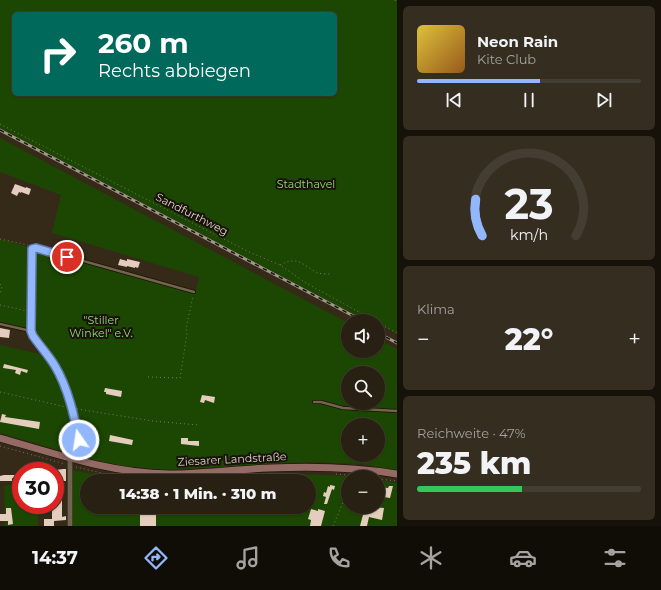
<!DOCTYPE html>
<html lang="de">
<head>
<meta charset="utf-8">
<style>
  :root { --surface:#282012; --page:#342d20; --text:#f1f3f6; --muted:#a5a39f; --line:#443e32; --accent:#93b7fd }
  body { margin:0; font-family:Montserrat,sans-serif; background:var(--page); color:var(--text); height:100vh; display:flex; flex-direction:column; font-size:15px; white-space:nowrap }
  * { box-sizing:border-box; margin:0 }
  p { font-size:13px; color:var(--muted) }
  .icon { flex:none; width:22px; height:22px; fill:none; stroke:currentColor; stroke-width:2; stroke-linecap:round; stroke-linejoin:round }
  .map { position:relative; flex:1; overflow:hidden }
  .details { display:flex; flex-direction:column; gap:6px; padding:6px; background:#16120a; width:264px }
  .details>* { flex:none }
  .banner { position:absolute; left:12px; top:12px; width:325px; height:84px; border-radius:6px; box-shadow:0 1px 3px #0004,0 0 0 1px var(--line); background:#00695c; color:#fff; overflow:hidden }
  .tools { position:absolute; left:341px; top:314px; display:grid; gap:8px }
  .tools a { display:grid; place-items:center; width:44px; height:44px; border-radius:50%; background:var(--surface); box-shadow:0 1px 3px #0004,0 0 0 1px var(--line); font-size:20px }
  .speed { position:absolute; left:12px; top:462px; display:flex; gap:8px; font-size:20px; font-weight:700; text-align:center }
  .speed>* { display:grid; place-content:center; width:52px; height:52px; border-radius:50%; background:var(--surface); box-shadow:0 1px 3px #0004,0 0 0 1px var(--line); line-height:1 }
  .speed .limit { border:6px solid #d22; background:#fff; color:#111 }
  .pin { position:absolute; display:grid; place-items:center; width:34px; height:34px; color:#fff; margin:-17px; border:2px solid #fff; border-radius:50%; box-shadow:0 1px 4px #0007 }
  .me { position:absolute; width:44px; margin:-22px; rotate:347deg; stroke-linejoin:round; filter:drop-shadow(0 0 3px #0008) }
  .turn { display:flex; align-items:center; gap:14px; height:84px; padding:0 20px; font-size:18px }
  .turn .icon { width:52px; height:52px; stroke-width:2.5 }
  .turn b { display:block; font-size:28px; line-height:34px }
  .big { font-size:30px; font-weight:800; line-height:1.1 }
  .details .widget { flex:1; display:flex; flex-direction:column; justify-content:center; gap:6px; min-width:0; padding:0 14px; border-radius:6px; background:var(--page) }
  .details .dial { align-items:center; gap:0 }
  .dial svg { height:104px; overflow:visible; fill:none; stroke:var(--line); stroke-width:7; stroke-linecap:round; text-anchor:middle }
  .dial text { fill:var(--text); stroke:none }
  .song { display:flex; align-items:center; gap:12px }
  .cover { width:48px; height:48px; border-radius:6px; background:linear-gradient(135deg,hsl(50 70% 55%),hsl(30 70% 35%)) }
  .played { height:4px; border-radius:2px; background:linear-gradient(90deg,var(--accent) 55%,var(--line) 55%) }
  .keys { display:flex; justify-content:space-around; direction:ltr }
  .heat { display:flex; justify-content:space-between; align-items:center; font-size:22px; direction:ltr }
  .charge { height:6px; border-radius:3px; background:linear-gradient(90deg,#34c759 47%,var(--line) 0) }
  .trip { position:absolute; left:80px; top:474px; width:236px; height:40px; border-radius:20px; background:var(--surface); box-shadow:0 1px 3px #0004,0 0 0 1px var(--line); font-weight:800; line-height:40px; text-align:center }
  .dock { display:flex; height:64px; justify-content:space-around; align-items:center; background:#100d07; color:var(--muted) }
  .dock .icon { width:28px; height:28px }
  .dock .current { color:var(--accent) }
  .dock b { font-size:18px; color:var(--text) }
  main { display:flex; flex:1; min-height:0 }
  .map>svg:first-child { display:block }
  .green { fill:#1c4702; fill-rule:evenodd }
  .building { fill:#e4cdbc }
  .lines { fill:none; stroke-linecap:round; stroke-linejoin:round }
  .service-casing { stroke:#1d1202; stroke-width:4 }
  .minor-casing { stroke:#1d1202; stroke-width:6 }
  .secondary-casing { stroke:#1d1202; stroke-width:8 }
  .path { stroke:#7d7465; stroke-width:1; stroke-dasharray:1 3; stroke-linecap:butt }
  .service { stroke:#716450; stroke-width:2.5 }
  .minor { stroke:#716450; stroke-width:5 }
  .secondary { stroke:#946a64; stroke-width:7 }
  .rail-casing { stroke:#a1988b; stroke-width:3 }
  .rail { stroke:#19130c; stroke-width:1.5; stroke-dasharray:4.5; stroke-linecap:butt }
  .route-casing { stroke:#6077a4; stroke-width:10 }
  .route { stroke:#93b7fd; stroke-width:7 }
  .labels { text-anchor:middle; stroke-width:4; stroke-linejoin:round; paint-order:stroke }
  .park-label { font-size:11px; fill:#93d678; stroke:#19130c }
  .street-label { font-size:11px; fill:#ded6cb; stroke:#19130c }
</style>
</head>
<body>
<main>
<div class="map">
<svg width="397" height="526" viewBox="0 0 397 526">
  <rect width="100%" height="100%" fill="#352a18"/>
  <g class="green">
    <path d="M 0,0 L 397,0 L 397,334 L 378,323 L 378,321 L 374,321 L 320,293 L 372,321 L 366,321 L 0,128 ZM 14,14 L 335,14 L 335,94 L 14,94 Z"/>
    <path d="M 0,138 L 348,323 L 348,351 L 378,351 L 378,339 L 397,349 L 397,470 L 363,464 L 308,462 L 165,470 L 123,466 L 84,458 L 82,442 L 74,410 L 77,410 L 76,407 L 73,407 L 59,367 L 60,365 L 57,361 L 55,361 L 34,334 L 33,253 L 38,250 L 195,294 L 199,277 L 52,233 L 61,195 L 0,172 ZM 348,373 L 378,373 L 378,403 L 348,403 ZM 348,425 L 378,425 L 378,455 L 348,455 Z"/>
    <path d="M 0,239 L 30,247 L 29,329 L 0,322 Z"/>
    <path d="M 0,345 L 44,355 L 58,375 L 69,406 L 68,409 C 76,420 77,443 79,456 L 0,433 Z"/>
    <path d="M 72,470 L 124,480 L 138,481 L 87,481 L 87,507 L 309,507 L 309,481 L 205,481 L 293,474 L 327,475 L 352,477 L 348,477 L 348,507 L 378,507 L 378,480 L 397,483 L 397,526 L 72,526 Z"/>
    <path d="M 19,484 L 21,488 L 21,505 L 38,505 L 38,526 L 5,526 L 4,486 Z"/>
  </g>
  <g class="building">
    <path d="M 15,184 L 26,188 L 26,187 L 31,189 L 29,195 L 21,192 L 21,193 L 19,192 L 17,196 L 11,193 Z"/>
    <path d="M 120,259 L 127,261 L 127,259 L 140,262 L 138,268 L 135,267 L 135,268 L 127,266 L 127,267 L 118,265 Z"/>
    <path d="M 0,328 L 10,330 L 9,338 L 0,337 Z"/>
    <path d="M 4,364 L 28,370 L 27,373 L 21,371 L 20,375 L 15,373 L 16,370 L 3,368 Z"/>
    <path d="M 105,388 L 122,391 L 121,397 L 106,394 L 106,392 L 104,392 Z"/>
    <path d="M 202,395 L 215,397 L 214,403 L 205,400 L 204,403 L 200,402 Z"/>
    <path d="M 2,414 L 6,415 L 5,417 L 40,422 L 39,429 L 0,422 Z"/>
    <path d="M 110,435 L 133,440 L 132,445 L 109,441 Z"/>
    <path d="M 181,438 L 188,438 L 188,441 L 199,441 L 199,446 L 181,444 Z"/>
    <path d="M 63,469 L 66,469 L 66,481 L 57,481 L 56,470 Z"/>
    <path d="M 4,475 L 21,475 L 21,481 L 12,478 L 12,481 L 0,481 L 0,476 Z"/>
    <path d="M 330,485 L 335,486 L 334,490 L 332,489 L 327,504 L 324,504 L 326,497 L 323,496 L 324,492 L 326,493 L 328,486 L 330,487 Z"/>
    <path d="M 389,486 L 393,486 L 390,498 L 378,496 L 380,487 L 388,488 Z"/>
    <path d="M 58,493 L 62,493 L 62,517 L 66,516 L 66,520 L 54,521 L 54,526 L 44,526 L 44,519 L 52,519 L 52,505 L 55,505 L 55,502 L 58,502 Z"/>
    <path d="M 134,507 L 145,507 L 145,511 L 156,511 L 156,526 L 140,526 L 140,514 L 134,514 Z"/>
    <path d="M 370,507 L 384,508 L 382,520 L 369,517 L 367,526 L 360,526 L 364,511 L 369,512 Z"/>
    <path d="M 6,508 L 11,508 L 13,524 L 8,525 L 8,521 L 0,521 L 0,514 L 6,514 Z"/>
    <path d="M 311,509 L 318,511 L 318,509 L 325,511 L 321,526 L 310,526 L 311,520 L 308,519 Z"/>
  </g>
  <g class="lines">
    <g class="service-casing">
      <g id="service">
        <path d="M 33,249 L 37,248 L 194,292"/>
        <path d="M 0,324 L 31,331"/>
        <path d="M 314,402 L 321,402 L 343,408 L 397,411"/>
      </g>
    </g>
    <g class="minor-casing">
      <g id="minor">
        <path d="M 32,249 L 31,331 L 33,336 C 40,346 49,356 55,366 C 69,389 81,435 81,461"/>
        <path d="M 70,458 L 70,526"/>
      </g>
    </g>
    <g class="secondary-casing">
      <path id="secondary" d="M 0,438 C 56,454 111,473 169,474 C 203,474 236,469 270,468 C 313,466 355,467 397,474"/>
    </g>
    <g class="path">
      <path d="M 395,0 L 397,3"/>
      <path d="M 0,124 L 249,252 L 280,265 L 306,283 L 375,321"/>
      <path d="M 0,239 L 28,245"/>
      <path d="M 280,265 C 299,255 303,266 318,273 C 322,274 327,274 331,274"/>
      <path d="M 0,284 L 2,287 L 0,295"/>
      <path d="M 0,305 L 27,311"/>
      <path d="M 378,323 L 397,333"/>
      <path d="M 148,377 L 180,378 L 187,334 L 186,328 L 193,296"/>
      <path d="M 0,392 L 66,407"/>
      <path d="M 77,409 L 153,421 L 198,425"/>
      <path d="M 0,446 L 65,464"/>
      <path d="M 76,467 L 123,478 L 141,479"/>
      <path d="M 336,474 L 364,477"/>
      <path d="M 378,479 L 397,481"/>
      <path d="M 170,513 L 204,514"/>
      <path d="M 333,526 L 348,491"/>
    </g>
    <use href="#service" class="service"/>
    <use href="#minor" class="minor"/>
    <use href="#secondary" class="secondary"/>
    <g class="rail-casing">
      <g id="rail">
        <path d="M 0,130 L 363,321"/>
        <path d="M 378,333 L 397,343"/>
      </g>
    </g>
    <use href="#rail" class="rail"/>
  </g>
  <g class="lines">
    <g class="route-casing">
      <path id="route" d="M 67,257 L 36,248 L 32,249 L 31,331 L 33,336 C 40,346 49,356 55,366 C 68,388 74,415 79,440"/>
    </g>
    <use href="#route" class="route"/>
  </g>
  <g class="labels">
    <g class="park-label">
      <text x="306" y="188">Stadthavel</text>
      <text x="101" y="324">"Stiller<tspan x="101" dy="13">Winkel" e.V.</tspan></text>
    </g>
    <g class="street-label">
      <text transform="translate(192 214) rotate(27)" y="4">Sandfurthweg</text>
      <text transform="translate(232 459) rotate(-3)" y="4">Ziesarer Landstraße</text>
    </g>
  </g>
</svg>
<div class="tools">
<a><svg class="icon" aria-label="sound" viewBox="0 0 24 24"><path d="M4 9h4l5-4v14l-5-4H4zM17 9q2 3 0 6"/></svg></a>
<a><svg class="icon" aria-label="search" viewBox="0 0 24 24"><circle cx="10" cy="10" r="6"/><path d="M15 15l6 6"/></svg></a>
<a>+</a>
<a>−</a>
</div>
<div class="speed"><div class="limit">30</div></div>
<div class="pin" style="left:67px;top:257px;background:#d93025"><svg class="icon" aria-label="arrive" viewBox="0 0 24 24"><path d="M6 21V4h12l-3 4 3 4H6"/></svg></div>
<svg class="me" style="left:79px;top:440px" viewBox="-20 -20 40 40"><circle r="17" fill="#93b7fd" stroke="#fff" stroke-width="3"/><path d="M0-11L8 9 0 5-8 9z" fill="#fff"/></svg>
<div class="trip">14:38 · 1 Min. · 310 m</div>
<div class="banner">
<div class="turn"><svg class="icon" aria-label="right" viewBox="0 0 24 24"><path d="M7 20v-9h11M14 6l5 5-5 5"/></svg><div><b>260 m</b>Rechts abbiegen</div></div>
</div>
</div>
<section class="details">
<div class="widget">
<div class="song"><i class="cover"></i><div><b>Neon Rain</b><p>Kite Club</p></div></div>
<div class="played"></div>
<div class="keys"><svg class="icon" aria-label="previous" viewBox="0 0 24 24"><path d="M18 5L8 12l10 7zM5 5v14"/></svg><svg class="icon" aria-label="pause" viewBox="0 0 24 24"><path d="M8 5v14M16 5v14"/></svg><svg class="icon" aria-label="next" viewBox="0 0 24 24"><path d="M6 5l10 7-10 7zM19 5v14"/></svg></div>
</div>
<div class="widget dial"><svg viewBox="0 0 100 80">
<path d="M14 69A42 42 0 1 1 86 69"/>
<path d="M14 69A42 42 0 0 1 9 41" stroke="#93b7fd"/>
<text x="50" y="56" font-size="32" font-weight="700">23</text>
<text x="50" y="72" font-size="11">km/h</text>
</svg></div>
<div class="widget"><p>Klima</p>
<div class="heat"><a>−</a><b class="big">22°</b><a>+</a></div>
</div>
<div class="widget"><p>Reichweite · 47%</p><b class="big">235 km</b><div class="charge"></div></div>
</section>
</main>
<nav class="dock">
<b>14:37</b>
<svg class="icon current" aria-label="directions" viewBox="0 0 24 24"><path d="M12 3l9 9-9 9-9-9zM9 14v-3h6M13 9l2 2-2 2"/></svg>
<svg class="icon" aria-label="music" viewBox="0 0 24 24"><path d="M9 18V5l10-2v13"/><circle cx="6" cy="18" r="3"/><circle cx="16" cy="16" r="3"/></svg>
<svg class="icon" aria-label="phone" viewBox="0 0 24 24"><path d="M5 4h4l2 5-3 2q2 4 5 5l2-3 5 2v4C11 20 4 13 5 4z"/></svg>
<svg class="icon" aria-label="climate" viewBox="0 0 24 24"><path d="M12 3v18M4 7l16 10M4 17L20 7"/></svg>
<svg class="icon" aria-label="car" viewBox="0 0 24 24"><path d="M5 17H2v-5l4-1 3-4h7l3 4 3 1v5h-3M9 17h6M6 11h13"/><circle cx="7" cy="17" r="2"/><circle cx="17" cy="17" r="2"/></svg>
<svg class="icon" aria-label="filters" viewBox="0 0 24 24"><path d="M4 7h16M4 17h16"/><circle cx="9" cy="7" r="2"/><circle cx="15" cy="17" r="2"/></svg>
</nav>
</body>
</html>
